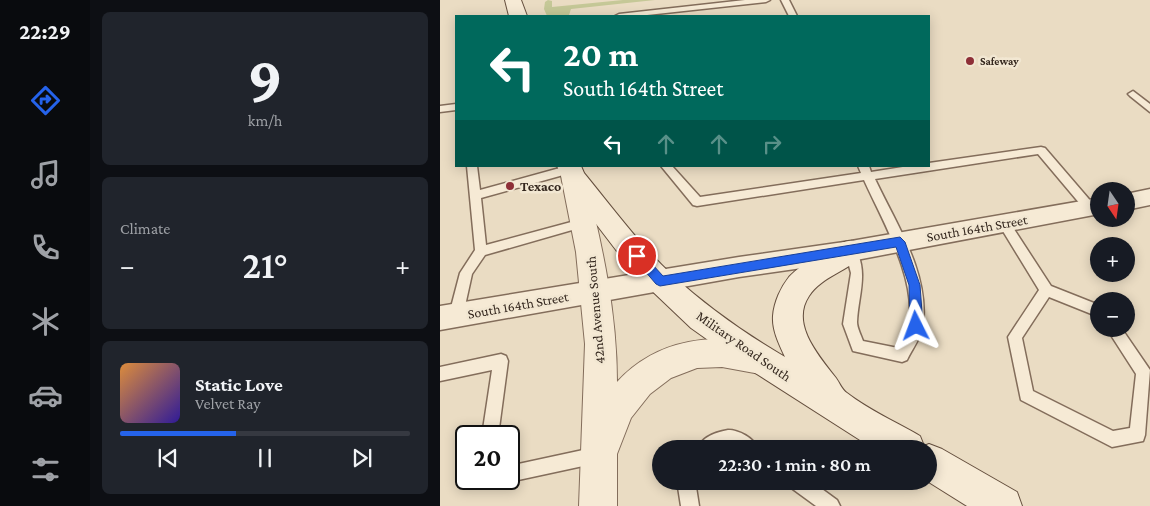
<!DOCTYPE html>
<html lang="en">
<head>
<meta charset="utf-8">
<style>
  :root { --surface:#171b24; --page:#20242c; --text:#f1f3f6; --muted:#9ea1a6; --line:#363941; --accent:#2563eb }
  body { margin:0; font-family:"Crimson Pro",serif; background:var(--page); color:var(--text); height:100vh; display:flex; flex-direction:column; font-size:19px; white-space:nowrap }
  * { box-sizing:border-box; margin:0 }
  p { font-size:16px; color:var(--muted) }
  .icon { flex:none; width:28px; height:28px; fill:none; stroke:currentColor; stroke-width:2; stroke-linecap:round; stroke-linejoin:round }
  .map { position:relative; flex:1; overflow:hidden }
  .side { display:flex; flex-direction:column; gap:12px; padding:12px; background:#0d0f14; width:350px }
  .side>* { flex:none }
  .guide { position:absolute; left:15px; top:15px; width:475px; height:152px; border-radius:0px; box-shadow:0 2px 12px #0003; background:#00695c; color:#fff; overflow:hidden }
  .needle { width:32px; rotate:167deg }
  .fabs { position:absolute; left:650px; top:182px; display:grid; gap:10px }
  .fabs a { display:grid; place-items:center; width:45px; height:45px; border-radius:50%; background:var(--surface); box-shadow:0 2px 12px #0003; font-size:25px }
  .speed { position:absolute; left:15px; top:425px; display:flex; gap:10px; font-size:25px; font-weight:700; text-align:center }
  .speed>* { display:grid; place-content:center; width:65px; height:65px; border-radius:50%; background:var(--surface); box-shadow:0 2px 12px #0003; line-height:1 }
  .speed .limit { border:2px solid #111; border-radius:8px; background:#fff; color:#111 }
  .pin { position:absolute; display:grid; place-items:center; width:42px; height:42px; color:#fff; margin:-21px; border:2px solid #fff; border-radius:50%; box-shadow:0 1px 5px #0007 }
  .me { position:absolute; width:55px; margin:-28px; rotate:357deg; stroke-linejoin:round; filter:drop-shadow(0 0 4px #0008) }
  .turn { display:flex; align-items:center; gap:18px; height:105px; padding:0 25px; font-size:22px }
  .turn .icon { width:65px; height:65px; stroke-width:2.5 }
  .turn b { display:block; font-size:35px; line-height:42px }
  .lanes { display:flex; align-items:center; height:48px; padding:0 25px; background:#0003; justify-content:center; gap:25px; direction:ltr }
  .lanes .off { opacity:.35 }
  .big { font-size:38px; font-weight:600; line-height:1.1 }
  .side .tile { flex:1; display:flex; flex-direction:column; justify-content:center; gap:8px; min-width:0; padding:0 18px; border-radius:8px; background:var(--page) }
  .side .dial { align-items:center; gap:0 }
  .dial b { font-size:65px; line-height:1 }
  .song { display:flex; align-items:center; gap:15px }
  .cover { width:60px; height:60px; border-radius:8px; background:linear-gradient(135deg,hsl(30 70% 55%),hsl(250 70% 35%)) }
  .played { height:5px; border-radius:2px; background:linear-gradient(90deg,var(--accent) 40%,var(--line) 40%) }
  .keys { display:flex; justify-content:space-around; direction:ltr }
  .heat { display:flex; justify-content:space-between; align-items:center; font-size:28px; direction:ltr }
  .trip { position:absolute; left:212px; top:440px; width:285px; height:50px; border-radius:25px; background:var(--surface); box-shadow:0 2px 12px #0003; font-weight:600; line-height:50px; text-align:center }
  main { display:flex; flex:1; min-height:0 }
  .tabs { display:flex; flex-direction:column; width:90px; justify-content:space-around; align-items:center; background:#090b0e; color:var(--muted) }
  .tabs .icon { width:35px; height:35px }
  .tabs .active { color:var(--accent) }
  .tabs b { font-size:22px; color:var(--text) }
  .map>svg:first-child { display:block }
  .green { fill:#c5c897 }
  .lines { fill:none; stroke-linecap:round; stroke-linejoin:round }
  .service-casing { stroke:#836d5b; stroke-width:3 }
  .minor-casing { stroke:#836d5b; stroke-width:3 }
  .tertiary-casing { stroke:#836d5b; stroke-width:2 }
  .secondary-casing { stroke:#654f3e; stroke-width:2 }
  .service { fill:#f6ead5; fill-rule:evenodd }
  .minor { fill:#f6ead5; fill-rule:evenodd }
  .tertiary { fill:#f6ead5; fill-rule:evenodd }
  .secondary { fill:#f6ead5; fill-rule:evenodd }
  .route { fill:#2563eb; stroke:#184099 }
  .poi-dot { fill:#8e2f37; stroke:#f2e7d2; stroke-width:2 }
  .labels { text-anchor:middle; stroke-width:5; stroke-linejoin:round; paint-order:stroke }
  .far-poi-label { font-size:11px; font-weight:bold; fill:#34271e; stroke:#f2e7d2; text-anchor:start }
  .poi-label { font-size:14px; font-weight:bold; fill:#34271e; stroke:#f2e7d2; text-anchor:start }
  .street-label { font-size:14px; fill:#34271e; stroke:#f2e7d2 }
</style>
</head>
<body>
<main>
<nav class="tabs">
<b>22:29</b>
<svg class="icon active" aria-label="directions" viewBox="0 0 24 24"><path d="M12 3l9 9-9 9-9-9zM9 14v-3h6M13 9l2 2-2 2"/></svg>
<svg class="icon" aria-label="music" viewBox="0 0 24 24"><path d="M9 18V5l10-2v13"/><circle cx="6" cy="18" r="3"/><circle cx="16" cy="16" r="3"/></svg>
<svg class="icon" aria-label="phone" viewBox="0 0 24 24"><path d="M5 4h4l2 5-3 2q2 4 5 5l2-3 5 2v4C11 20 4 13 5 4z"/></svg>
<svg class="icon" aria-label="climate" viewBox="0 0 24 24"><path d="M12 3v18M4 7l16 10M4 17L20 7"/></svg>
<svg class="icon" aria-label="car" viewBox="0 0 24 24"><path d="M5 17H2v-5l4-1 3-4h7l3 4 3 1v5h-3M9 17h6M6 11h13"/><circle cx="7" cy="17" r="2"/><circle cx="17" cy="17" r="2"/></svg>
<svg class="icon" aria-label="filters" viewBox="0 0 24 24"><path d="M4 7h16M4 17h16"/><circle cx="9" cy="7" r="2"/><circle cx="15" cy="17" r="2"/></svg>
</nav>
<section class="side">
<div class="tile dial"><b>9</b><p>km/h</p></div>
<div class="tile"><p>Climate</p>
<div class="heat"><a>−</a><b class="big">21°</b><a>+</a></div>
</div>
<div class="tile">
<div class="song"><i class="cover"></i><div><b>Static Love</b><p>Velvet Ray</p></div></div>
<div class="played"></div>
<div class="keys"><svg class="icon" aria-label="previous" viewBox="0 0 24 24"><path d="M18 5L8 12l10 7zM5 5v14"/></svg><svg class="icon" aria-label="pause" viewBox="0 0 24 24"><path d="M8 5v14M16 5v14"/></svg><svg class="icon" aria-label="next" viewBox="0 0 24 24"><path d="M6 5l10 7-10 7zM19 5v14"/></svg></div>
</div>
</section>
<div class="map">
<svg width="710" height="506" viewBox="0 0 710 506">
  <rect width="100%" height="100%" fill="#eadcc3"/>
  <path class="green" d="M 108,0 L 112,1 L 112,7 L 183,0 L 215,0 L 131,9 L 129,15 L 107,16 L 104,9 L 105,2 Z"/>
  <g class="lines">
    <g class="service-casing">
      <g id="service">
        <path d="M 305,0 L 330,0 L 326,2 L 198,16 L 175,16 L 179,14 Z"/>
        <path d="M 341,0 L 349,0 L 357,16 L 349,16 Z"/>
        <path d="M 693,91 L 710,104 L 710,112 L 690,96 L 688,94 Z"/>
        <path d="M 16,104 L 16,110 L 0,112 L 0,106 Z"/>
        <path d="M 601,147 L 605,148 L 654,205 L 656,208 L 654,211 L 646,211 L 598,154 L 435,179 C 456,224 489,272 483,324 C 482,337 472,349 467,360 L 462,362 L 413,351 L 403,324 L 411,273 L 405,251 L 407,248 L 415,248 C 429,273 418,296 417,322 C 417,328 421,335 423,341 L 458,348 C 462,341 467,334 468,327 C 479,282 442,220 424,180 L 257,206 L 253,205 L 221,166 L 232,166 L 260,197 L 421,173 L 418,166 L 429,166 L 431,172 L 469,166 L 489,166 L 489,163 Z"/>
        <path d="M 27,166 L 37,166 L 40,190 L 127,166 L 134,166 L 135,169 L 134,172 L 41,198 L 46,245 L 146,218 L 152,222 L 146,226 L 45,255 L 32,274 L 23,315 L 21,319 L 16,321 L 11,319 L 9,315 L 20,273 L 35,250 Z"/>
        <path d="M 564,219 L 568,220 L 611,286 L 659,305 L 659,317 L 609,297 L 582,338 L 593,391 L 673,431 L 690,428 L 696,374 L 667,329 L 682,329 L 710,370 L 705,435 L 703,441 L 672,447 L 581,400 L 568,337 L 599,290 L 558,223 Z"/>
        <path d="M 61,354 L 66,356 L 68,361 L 58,436 L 42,436 L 52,370 L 0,381 L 0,367 Z"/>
        <path d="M 288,430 C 299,430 314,438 318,449 L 296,449 L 288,446 L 279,449 L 257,449 C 262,437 276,432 288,430 Z"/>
        <path d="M 157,447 L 163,449 L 165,455 L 163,461 L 157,463 L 69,482 L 63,479 L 69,479 L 69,466 Z"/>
        <path d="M 36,479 L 56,479 L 54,485 L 48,487 L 38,485 Z"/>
        <path d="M 240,481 L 257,481 L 256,487 L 259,506 L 241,506 L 238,487 Z"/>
        <path d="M 348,481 L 371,481 L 397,500 L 400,506 L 376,506 L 350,487 Z"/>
      </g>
    </g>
    <g class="minor-casing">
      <g id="minor">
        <path d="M 710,189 L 710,205 L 686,210 L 686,194 Z"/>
        <path d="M 659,198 L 659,214 L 411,261 L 299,277 L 0,330 L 0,306 L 299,257 L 411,241 Z"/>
      </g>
    </g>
    <g class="tertiary-casing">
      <path id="tertiary" d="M 133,168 L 142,170 L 145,176 C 162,244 177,312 177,382 C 216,339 278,329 331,349 L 336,359 L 331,369 L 320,374 L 282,367 L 257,368 L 231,378 L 210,394 L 191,418 L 177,454 L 177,506 L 139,506 L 145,344 L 136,252 L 121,176 L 124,170 Z"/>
    </g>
    <g class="secondary-casing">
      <g id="secondary">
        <path d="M 65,0 L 81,0 L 87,16 L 69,16 Z"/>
        <path d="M 117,166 L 141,166 L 144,173 C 172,207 199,244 231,274 C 266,306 304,333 345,357 C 339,344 332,330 333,316 C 334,302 341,287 349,277 C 360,265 393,243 409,241 C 413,240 417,242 421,243 L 425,251 C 414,270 382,275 369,296 C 350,324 379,356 396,378 C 399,382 402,390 407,393 C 429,410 456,422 480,436 L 484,446 L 489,444 L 502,449 L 577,492 L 582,506 L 527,506 L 487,481 L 489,481 L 489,449 L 434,449 L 309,369 L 251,328 L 210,289 L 176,250 L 124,182 Z"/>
      </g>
    </g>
    <use href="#service" class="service"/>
    <use href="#minor" class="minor"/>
    <use href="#tertiary" class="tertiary"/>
    <use href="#secondary" class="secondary"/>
  </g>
  <path class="route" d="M 460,237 L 465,242 L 480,285 L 483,326 L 481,329 L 476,331 L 472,329 L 470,326 L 469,285 L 456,247 L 220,286 L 216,284 L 192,256 L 197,251 L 201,252 L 223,276 Z"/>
  <g class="poi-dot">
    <circle cx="530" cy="61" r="5"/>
    <circle cx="70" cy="186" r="5"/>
  </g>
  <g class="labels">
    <g class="far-poi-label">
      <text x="540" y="65">Safeway</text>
    </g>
    <g class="poi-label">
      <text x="80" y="191">Texaco</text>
    </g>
    <g class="street-label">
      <text transform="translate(537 228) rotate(-10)" y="5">South 164th Street</text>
      <text transform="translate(78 305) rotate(-10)" y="5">South 164th Street</text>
      <text transform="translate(155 310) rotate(-95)" y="5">42nd Avenue South</text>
      <text transform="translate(304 346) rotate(35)" y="5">Military Road South</text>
    </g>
  </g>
</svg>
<div class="fabs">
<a><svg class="needle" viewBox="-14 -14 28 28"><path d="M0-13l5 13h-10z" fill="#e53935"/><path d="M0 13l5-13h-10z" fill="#9ea1a6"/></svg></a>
<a>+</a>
<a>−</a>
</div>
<div class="speed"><div class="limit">20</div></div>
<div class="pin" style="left:197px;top:256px;background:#d93025"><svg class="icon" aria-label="arrive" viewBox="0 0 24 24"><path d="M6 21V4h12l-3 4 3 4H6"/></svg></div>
<svg class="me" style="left:476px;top:326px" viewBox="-20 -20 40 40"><path d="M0-17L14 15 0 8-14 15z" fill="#2563eb" stroke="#fff" stroke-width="4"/></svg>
<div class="trip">22:30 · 1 min · 80 m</div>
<div class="guide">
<div class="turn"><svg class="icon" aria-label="left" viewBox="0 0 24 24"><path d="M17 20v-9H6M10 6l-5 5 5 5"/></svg><div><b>20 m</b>South 164th Street</div></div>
<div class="lanes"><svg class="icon" aria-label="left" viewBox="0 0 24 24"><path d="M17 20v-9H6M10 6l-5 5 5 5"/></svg><svg class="icon off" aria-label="ahead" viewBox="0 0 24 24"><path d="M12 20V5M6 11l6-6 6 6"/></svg><svg class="icon off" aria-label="ahead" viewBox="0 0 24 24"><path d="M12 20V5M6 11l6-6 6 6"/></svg><svg class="icon off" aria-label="right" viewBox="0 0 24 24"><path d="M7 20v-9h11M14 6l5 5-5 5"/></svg></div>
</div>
</div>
</main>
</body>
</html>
